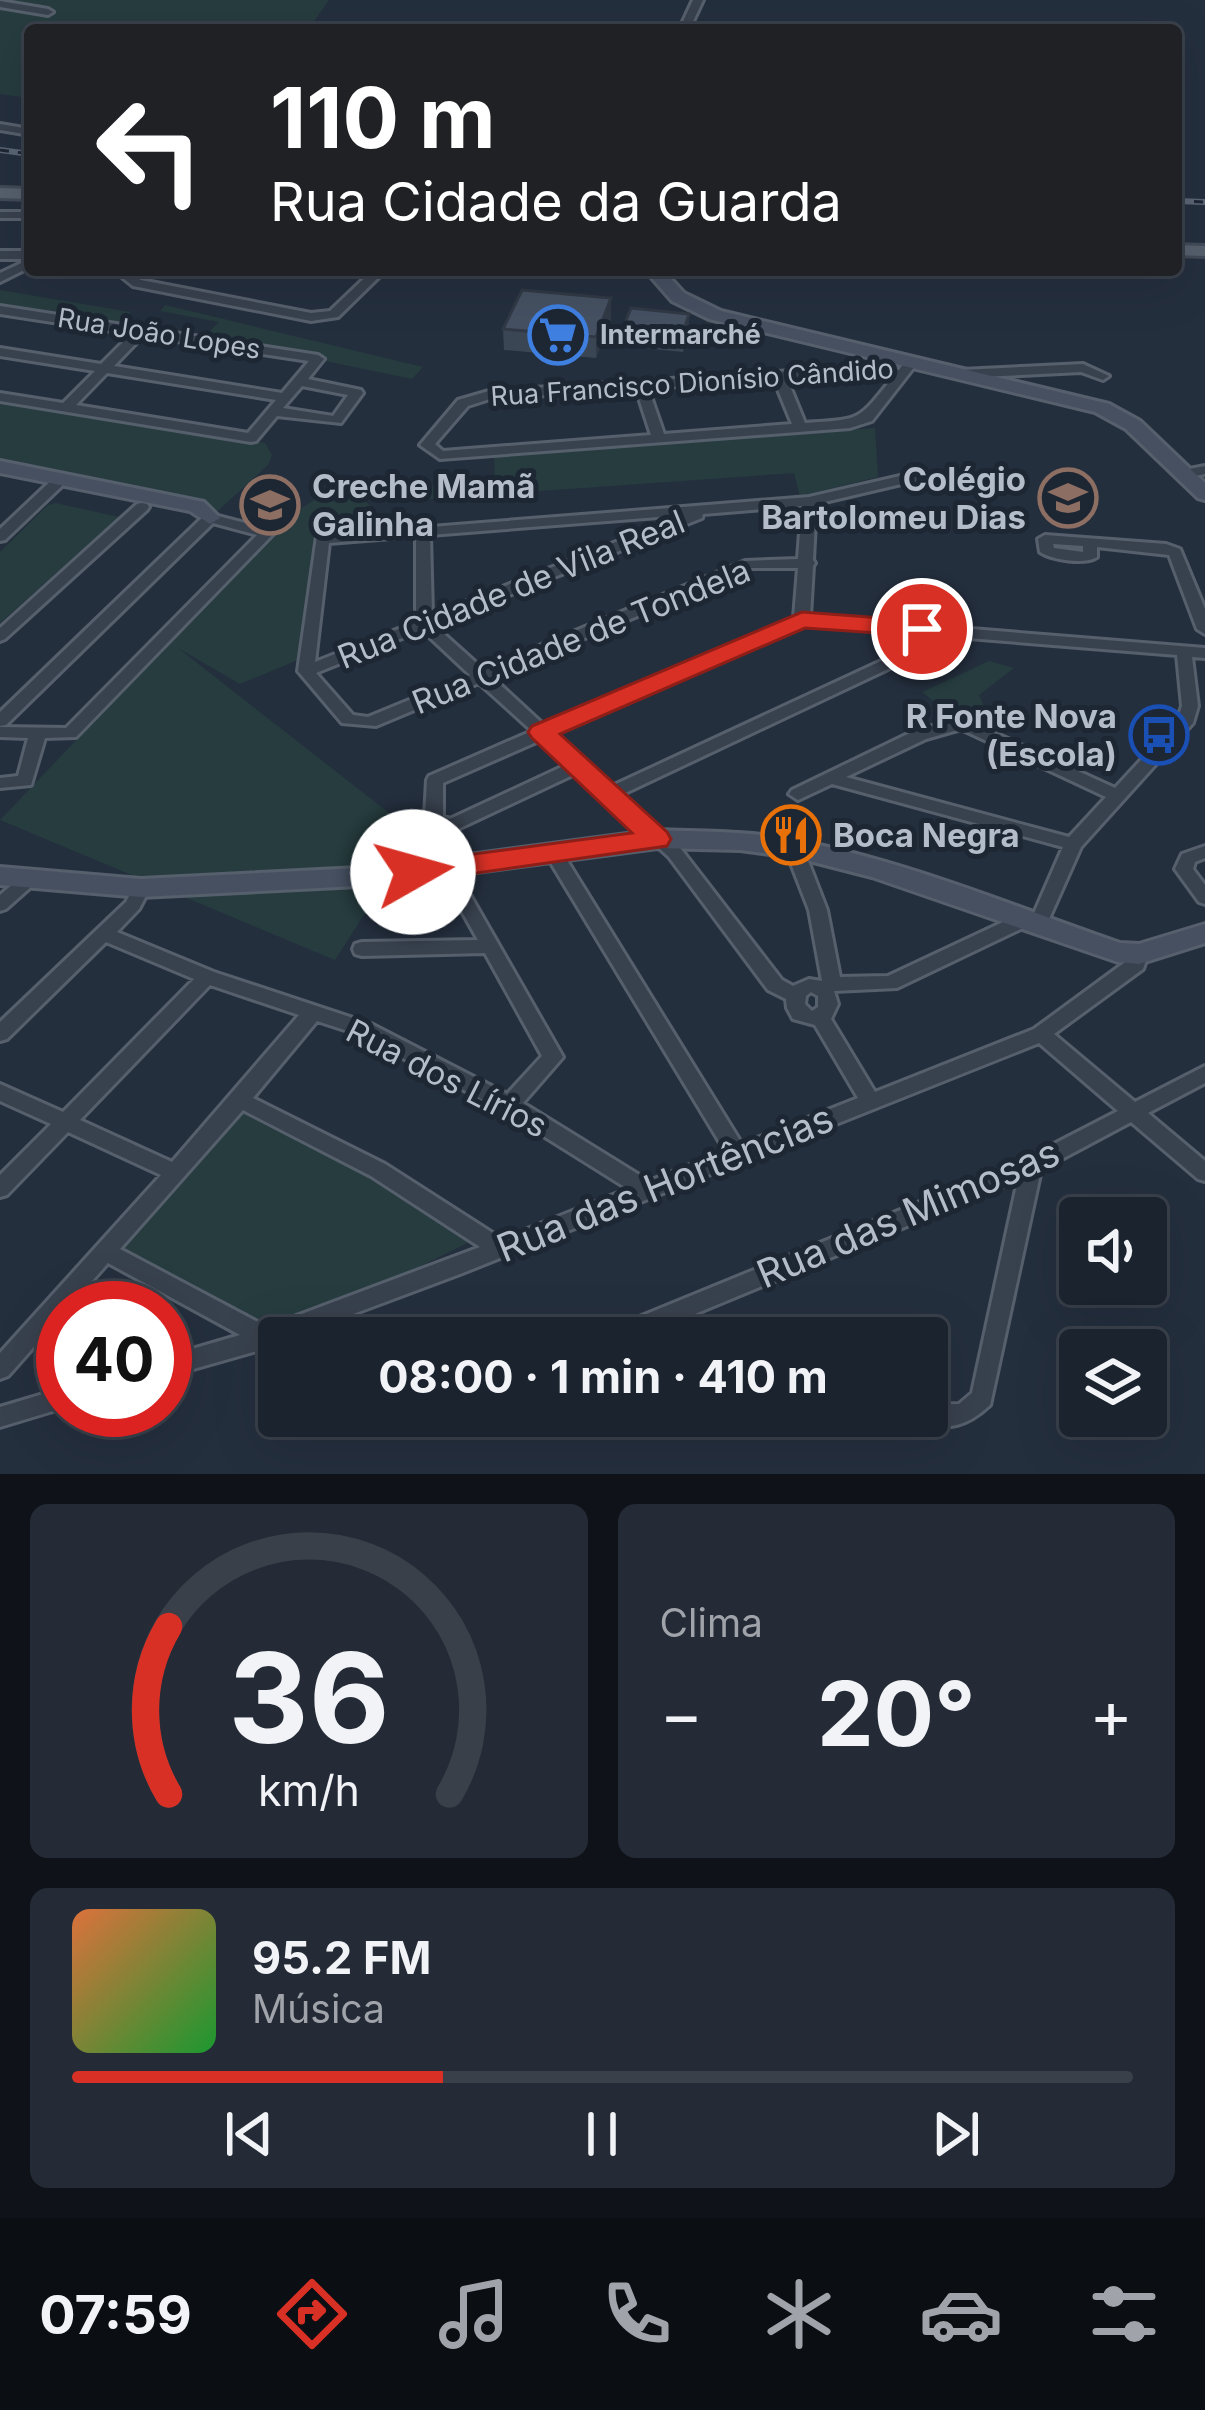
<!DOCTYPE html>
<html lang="pt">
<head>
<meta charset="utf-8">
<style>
  :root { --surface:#1b232e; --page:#242b36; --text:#f1f3f6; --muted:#a0a4aa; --line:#39404a; --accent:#d93025 }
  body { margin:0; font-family:Inter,sans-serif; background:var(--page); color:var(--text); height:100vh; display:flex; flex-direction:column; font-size:45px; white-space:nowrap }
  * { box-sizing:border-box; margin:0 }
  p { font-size:39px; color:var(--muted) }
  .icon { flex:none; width:66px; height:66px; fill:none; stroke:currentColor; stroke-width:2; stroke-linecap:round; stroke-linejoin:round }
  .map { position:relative; height:1474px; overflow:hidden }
  .details { display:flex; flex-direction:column; gap:30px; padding:30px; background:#0f1319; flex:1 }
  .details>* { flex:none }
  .top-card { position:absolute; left:24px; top:24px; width:1158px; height:252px; border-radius:12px; box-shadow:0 12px 48px #0002,0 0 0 3px var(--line); background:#202124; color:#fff; overflow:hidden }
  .controls { position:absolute; left:1059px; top:1197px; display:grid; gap:24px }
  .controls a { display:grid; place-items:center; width:108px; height:108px; border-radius:12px; background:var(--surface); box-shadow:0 12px 48px #0002,0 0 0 3px var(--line); font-size:60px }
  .speed { position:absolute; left:36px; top:1281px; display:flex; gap:24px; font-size:60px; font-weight:700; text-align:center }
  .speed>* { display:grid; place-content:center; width:156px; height:156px; border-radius:50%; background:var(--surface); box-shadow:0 12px 48px #0002,0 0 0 3px var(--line); line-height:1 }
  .speed .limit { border:18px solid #d22; background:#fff; color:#111 }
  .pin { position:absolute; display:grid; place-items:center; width:102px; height:102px; color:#fff; margin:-51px; border:6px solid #fff; border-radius:50%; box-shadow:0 3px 12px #0007 }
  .me { position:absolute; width:132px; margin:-66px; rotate:83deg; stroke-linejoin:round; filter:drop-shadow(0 0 9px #0008) }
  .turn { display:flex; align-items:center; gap:42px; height:252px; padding:0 48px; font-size:54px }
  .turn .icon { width:156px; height:156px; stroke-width:2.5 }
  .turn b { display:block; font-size:84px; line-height:102px }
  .big { font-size:90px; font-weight:700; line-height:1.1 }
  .details .widget { flex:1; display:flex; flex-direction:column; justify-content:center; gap:18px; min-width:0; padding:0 42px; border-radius:18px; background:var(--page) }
  .details .dial { align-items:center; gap:0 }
  .dial svg { height:312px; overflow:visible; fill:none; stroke:var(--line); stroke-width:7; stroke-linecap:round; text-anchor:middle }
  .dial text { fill:var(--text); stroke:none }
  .song { display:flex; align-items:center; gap:36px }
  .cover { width:144px; height:144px; border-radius:18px; background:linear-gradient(135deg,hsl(20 70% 55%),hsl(130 70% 35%)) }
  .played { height:12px; border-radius:6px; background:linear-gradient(90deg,var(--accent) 35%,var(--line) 35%) }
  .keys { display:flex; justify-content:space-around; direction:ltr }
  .heat { display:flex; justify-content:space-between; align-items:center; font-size:66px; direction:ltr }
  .details .tiles { flex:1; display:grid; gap:30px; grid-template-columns:1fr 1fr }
  .widget:last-child { grid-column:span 2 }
  .trip { position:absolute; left:258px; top:1317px; width:690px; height:120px; border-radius:12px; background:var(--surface); box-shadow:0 12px 48px #0002,0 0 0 3px var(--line); font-weight:700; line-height:120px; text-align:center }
  .tabs { display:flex; height:192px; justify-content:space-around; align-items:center; background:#0b0e12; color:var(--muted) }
  .tabs .icon { width:84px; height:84px }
  .tabs .active { color:var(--accent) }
  .tabs b { font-size:54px; color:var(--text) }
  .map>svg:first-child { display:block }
  .green { fill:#263c3f }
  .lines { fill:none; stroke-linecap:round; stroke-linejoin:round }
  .street-casing { stroke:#565f6c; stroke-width:6 }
  .secondary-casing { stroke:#565f6c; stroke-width:6 }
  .primary-casing { stroke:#414a57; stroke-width:6 }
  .street { fill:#38414e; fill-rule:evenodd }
  .secondary { fill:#465061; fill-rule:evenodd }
  .primary { fill:#56606e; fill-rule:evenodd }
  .rail-casing { stroke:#5a6575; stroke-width:6 }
  .rail { stroke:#1d2633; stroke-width:3; stroke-dasharray:9; stroke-linecap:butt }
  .wall { fill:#3b4654 }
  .shaded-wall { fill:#303945 }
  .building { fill:#455162; stroke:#303945; stroke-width:3 }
  .route { fill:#d93025; stroke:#8d1f18; stroke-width:3 }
  .labels { text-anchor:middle; stroke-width:10; stroke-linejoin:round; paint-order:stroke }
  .far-street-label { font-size:27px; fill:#b4bcc9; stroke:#1d2633 }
  .far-poi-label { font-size:27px; font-weight:bold; fill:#b4bcc9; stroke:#1d2633; text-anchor:start }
  .poi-label { font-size:33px; font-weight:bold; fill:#b4bcc9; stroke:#1d2633; text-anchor:end }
  .street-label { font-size:33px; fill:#b4bcc9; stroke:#1d2633 }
  .near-street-label { font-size:39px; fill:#b4bcc9; stroke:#1d2633 }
</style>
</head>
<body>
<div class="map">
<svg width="1205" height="1474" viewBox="0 0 1205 1474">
  <rect width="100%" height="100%" fill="#242f3e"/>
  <g class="green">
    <path d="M 0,0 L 329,0 L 308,30 L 30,30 L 30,98 L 0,94 Z"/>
    <path d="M 0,290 L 131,312 L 121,324 L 0,308 Z"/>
    <path d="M 165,305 L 423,367 L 412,379 L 205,336 L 219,322 L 160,311 Z"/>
    <path d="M 0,397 L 251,438 L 266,444 L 272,455 L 268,465 L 210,518 L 197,506 L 0,467 Z"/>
    <path d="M 875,428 L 878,477 L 800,496 L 794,473 L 386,502 L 379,498 L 380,490 L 495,480 L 494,452 Z"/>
    <path d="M 345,480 L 395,532 L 322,539 L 305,657 L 240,684 L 178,648 L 416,834 L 335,960 L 0,820 L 291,515 Z"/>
    <path d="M 56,503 L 119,517 L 0,623 L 0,552 L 48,505 Z"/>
    <path d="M 989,661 L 1014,668 L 979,695 L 991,721 L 953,717 L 922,692 Z"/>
    <path d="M 240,1100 L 481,1236 L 274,1340 L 114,1245 Z"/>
  </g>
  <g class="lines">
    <g class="street-casing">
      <g id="street">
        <path d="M 693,0 L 703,0 L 689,30 L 679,30 Z"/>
        <path d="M 0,1 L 48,9 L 53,12 L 48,15 L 0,7 Z"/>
        <path d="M 0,124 L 30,129 L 30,135 L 0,130 Z"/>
        <rect x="0" y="212" width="30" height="6"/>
        <path d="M 0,251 L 30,251 L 30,267 L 0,282 L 0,273 L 30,259 L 0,259 Z"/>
        <path d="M 130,270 L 142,270 L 136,277 L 141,280 L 311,313 L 330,311 L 373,270 L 386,270 L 338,317 L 311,321 L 133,286 L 123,278 Z"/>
        <path d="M 0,306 L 318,355 L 324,359 L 308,379 L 361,390 L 363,393 L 341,423 L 277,416 L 256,441 L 251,442 L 0,401 L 0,393 L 63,403 L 95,371 L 0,356 L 0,348 L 101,364 L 131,334 L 0,314 ZM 143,336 L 309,361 L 282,393 L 114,366 ZM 107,373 L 276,400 L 248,433 L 76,405 ZM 302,386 L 348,395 L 333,416 L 283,408 Z"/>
        <path d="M 912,358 L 918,362 L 872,421 L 850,428 L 440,459 L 420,445 L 458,400 L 489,391 L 866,366 L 899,370 L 907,359 ZM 866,374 L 893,377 C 857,422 862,419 805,423 L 787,379 ZM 774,380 L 792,424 L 664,434 L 648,388 ZM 636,389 L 651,435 L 443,451 L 435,444 L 468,406 L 490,399 Z"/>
        <path d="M 1083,364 L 1109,376 L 1103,380 L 1081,372 L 961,378 L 955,374 L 961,370 Z"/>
        <path d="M 1205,466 L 1205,474 L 1184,478 L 1177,474 L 1179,471 Z"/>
        <path d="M 922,471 L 927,472 L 927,478 L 816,504 L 813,560 L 815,563 L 813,566 L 810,616 L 1205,648 L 1205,658 L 1192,657 L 1198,706 L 1193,723 L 1081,847 L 1044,930 L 1032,930 L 1029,925 L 897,988 L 834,991 L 838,1004 L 831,1019 L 875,1092 L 1034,1029 L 1128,960 L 1132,949 L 1146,949 L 1148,954 L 1143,969 L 1054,1034 L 1135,1102 L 1205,1066 L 1205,1083 L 1148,1113 L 1205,1161 L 1205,1181 L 1198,1179 L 1131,1122 L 1041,1170 L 990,1405 C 967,1426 950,1431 919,1422 L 916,1416 L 927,1416 L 927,1405 L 959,1404 L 972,1393 L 1018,1180 L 637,1338 L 602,1338 L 605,1331 L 1025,1159 L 1118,1111 L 1039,1043 L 460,1274 L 289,1338 L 279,1338 L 279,1342 L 267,1348 L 165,1377 L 165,1357 L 240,1335 L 108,1263 L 68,1308 L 63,1308 L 63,1314 L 8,1376 L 0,1379 L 0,1353 L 161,1175 L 68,1132 L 7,1195 L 0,1197 L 0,1175 L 51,1124 L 0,1101 L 0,1084 L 63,1112 L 194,979 L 106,942 L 7,1039 L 0,1041 L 0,1022 L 126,902 L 135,884 L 147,884 L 150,888 L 139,909 L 117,932 L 214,972 L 371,1024 L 507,1094 L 542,1056 L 485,953 L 362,956 L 355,954 L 353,949 L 355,944 L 362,942 L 478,940 L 438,869 L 441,865 L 453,865 L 563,1057 L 523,1103 L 649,1181 L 725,1151 L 545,853 L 554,847 L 560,849 L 742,1144 L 858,1098 L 815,1025 L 793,1019 L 787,1008 L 786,999 L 768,990 L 669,857 L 577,773 L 460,828 C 443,833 436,832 425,817 L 427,780 L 429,776 L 532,731 L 479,683 L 376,726 L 342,723 L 298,671 L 317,536 L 809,497 ZM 802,506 L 798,559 L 745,561 L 483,669 L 434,625 L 702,518 L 703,514 ZM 684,515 L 432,615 L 430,535 ZM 416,536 L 416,622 L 315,662 L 329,543 ZM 752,568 L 798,568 L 794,618 L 545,726 L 492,677 ZM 804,625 L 935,636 L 612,786 L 555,734 ZM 422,630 L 470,675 L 368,717 L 353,715 L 316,673 ZM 956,637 L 1177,655 L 1182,706 L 1177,721 L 1115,788 L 962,718 L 914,731 L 792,790 L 789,794 L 798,800 L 832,784 L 1063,847 L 1032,918 L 1024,914 L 1018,915 L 888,976 L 840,977 L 827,910 L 803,848 L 800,844 L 788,844 L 785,848 L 809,910 L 822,981 L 809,979 L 793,986 L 782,980 L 681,849 L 621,795 ZM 961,729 L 1106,797 L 1069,837 L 846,777 L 926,739 ZM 541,740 L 568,764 L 450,819 L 443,816 L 443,783 ZM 210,985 L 299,1015 L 172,1162 L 80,1120 ZM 811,992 L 818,996 L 818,1007 L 812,1011 L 805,1004 L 806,996 ZM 317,1021 L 357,1034 L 502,1110 L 628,1189 L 502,1239 L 385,1164 L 253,1098 ZM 243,1110 L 371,1176 L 480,1247 L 267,1327 L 120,1249 Z"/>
        <path d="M 61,475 L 66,476 L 66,482 L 5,540 L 0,541 L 0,529 L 56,476 Z"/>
        <path d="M 142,503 L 147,504 L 149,507 L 147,510 L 5,639 L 0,641 L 0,628 L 137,504 Z"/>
        <path d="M 210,514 L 272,530 L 274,533 L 76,737 L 45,738 L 31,785 L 0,788 L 0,778 L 18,776 L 28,738 L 0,737 L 0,727 L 66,728 L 257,535 L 213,523 L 6,725 L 0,726 L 0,712 L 205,515 Z"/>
        <path d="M 1045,535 L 1166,544 L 1180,549 L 1205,609 L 1205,634 L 1197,629 L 1169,555 L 1097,547 L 1097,557 C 1085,565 1052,560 1040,552 L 1038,539 ZM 1053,544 L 1083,546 L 1083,552 L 1054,548 Z"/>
        <path d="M 1205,846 L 1205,858 L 1195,862 L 1193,869 L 1205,885 L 1205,904 L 1199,902 L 1175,869 L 1182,854 Z"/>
        <path d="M 27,875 L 33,877 L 36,881 L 33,885 L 6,909 L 0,911 L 0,895 L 21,877 Z"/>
        <path d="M 63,1388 L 63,1408 L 0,1427 L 0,1407 Z"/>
      </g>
    </g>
    <g class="secondary-casing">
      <g id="secondary">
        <path d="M 645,270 L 663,270 L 684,293 L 721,311 L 1109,404 L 1140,421 L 1205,483 L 1205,500 L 1198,498 L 1126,429 L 1095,412 L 709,319 L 672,301 Z"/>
        <path d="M 0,461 L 204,502 L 220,518 L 210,524 L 190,511 L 0,473 Z"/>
        <path d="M 657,830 C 703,832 750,831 795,840 C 906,861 1013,906 1120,943 L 1139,944 L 1205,924 L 1205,943 L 1139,964 L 1118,962 L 872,877 L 794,857 L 740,850 L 657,848 L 379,885 L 141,897 L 0,885 L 0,867 L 141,879 L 379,867 Z"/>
      </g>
    </g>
    <g class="primary-casing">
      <g id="primary">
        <path d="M 0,188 L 30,189 L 30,199 L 0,198 Z"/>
        <path d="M 1176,245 L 1205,246 L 1205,256 L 1176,255 Z"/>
      </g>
    </g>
    <use href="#street" class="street"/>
    <use href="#secondary" class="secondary"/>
    <use href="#primary" class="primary"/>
    <g class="rail-casing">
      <g id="rail">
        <path d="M 0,150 L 30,154"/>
        <path d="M 1176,201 L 1205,202"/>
      </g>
    </g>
    <use href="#rail" class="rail"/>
  </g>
  <g class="wall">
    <path d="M 741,270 L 810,270 L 806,276 Z"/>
    <path d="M 611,298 L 611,319 L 596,358 L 504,350 L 503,329 Z"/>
    <path d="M 689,314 L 689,335 L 683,352 L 624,346 L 624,325 Z"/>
  </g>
  <g class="shaded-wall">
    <path d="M 611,298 L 611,319 L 596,358 L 596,337 Z"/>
    <path d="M 689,314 L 689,335 L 683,352 L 684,330 Z"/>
  </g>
  <g class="building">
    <path d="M 522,290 L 611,298 L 596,337 L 503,329 Z"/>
    <path d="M 631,308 L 689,314 L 684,330 L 624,325 Z"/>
  </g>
  <path class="route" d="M 802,612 L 922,621 L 935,629 L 922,636 L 805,628 L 560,734 L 667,832 L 671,839 L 667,846 L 413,882 L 403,880 L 398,872 L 413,862 L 632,833 L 532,738 L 528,732 L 532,726 Z"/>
  <defs>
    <g id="supermarket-ring" transform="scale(3)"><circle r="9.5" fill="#1d2633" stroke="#3f7fe0" stroke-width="1.5"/><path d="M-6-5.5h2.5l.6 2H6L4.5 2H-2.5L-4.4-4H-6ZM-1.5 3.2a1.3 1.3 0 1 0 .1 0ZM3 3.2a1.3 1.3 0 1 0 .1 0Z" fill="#3f7fe0"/></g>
    <g id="school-ring" transform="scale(3)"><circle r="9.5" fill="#1d2633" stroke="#8d6e63" stroke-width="1.5"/><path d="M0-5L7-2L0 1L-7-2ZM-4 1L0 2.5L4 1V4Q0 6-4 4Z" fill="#8d6e63"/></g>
    <g id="bus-ring" transform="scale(3)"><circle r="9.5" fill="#1d2633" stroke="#1a4fb4" stroke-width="1.5"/><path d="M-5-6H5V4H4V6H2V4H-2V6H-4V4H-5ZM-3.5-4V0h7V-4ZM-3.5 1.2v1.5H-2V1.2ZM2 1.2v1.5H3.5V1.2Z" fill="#1a4fb4"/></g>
    <g id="restaurant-ring" transform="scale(3)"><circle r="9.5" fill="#1d2633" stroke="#e8710a" stroke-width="1.5"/><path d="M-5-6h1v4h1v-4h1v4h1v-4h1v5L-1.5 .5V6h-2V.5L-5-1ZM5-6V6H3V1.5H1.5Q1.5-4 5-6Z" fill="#e8710a"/></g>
  </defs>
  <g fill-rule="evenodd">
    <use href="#supermarket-ring" x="558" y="335"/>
    <use href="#school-ring" x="1068" y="498"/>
    <use href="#school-ring" x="270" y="505"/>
    <use href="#bus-ring" x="1159" y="735"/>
    <use href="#restaurant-ring" x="791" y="835"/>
  </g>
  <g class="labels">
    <g class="far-street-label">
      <text transform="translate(159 334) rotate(9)" y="9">Rua João Lopes</text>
      <text transform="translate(692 383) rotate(-4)" y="9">Rua Francisco Dionísio Cândido</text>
    </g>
    <g class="far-poi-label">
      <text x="600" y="344">Intermarché</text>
    </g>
    <g class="poi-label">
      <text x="1026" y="491">Colégio<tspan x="1026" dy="38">Bartolomeu Dias</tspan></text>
      <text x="312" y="498" text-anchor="start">Creche Mamã<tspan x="312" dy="38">Galinha</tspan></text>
      <text x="1117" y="728">R Fonte Nova<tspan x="1117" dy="38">(Escola)</tspan></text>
      <text x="833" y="847" text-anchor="start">Boca Negra</text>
    </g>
    <g class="street-label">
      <text transform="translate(511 589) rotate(-22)" y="12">Rua Cidade de Vila Real</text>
      <text transform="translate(581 636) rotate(-22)" y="12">Rua Cidade de Tondela</text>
      <text transform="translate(447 1078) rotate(27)" y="12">Rua dos Lírios</text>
    </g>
    <g class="near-street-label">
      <text transform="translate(665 1183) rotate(-22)" y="14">Rua das Hortências</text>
      <text transform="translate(908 1213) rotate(-23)" y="14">Rua das Mimosas</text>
    </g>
  </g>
</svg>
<div class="controls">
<a><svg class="icon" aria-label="sound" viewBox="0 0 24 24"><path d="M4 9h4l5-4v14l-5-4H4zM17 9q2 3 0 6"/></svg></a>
<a><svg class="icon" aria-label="layers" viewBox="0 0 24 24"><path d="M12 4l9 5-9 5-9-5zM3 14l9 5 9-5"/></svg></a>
</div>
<div class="speed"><div class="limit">40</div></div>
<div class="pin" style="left:922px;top:629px;background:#d93025"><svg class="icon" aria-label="arrive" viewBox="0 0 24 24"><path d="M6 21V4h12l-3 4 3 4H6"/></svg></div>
<svg class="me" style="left:413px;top:872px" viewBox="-20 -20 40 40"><circle r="19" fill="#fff"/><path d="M0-13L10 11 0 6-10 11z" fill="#d93025"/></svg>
<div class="trip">08:00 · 1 min · 410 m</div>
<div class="top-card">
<div class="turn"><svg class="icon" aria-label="left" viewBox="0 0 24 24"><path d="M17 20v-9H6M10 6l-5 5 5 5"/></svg><div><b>110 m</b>Rua Cidade da Guarda</div></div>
</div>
</div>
<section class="details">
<div class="tiles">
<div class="widget dial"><svg viewBox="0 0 100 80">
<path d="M14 69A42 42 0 1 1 86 69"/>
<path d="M14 69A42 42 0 0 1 14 26" stroke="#d93025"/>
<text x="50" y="56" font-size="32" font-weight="700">36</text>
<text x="50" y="72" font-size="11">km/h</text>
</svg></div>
<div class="widget"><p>Clima</p>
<div class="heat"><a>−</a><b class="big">20°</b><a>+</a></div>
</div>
<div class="widget">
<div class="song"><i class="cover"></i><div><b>95.2 FM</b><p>Música</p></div></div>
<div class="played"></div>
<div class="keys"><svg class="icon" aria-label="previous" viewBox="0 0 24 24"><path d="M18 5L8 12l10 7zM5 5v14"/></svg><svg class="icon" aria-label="pause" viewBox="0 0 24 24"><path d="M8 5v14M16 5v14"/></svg><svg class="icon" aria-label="next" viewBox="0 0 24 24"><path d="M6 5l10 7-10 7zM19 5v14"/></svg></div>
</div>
</div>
</section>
<nav class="tabs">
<b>07:59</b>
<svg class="icon active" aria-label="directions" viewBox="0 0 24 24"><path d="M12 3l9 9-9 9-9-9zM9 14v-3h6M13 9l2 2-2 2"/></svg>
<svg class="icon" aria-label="music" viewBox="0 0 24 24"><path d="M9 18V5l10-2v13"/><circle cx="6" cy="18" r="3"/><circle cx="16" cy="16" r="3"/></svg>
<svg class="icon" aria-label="phone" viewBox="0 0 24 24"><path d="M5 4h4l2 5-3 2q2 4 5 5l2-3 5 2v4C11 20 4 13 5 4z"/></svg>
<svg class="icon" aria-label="climate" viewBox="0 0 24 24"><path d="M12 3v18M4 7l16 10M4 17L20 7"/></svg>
<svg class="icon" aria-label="car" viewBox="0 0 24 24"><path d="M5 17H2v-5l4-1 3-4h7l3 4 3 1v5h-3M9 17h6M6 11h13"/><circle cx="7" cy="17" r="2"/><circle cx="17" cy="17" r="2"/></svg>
<svg class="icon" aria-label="filters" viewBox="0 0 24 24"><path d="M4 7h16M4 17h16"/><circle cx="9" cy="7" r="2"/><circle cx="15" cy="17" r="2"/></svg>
</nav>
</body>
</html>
